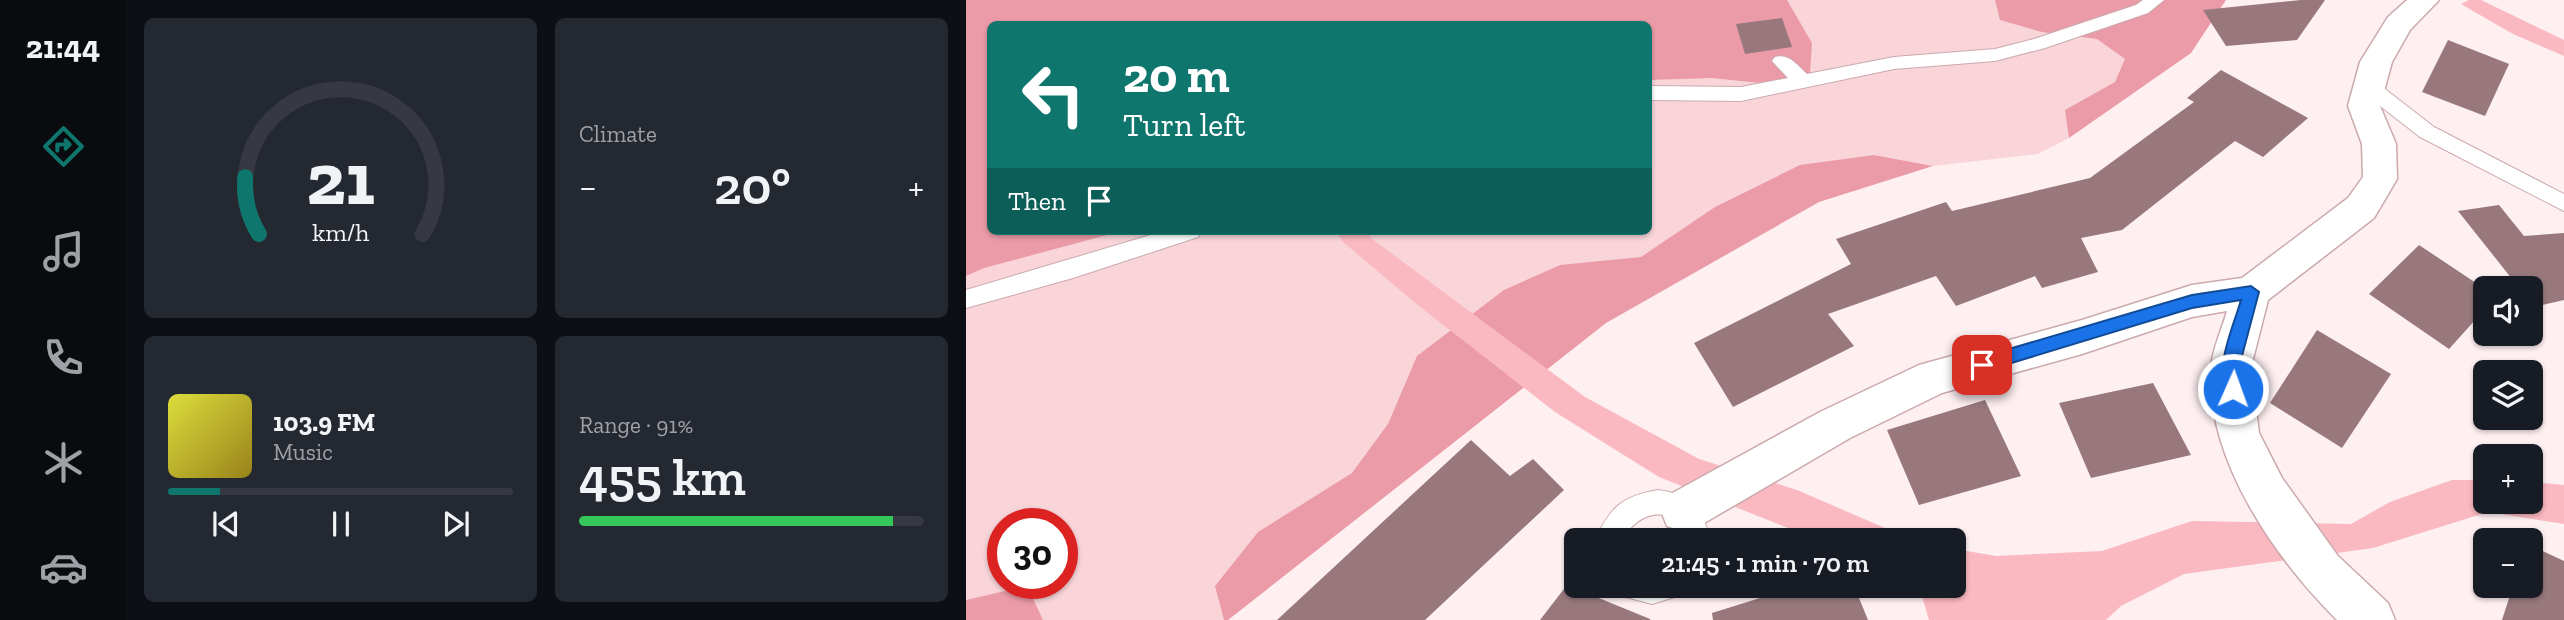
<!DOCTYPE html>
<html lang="en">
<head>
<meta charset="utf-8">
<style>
  :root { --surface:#171b24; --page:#242831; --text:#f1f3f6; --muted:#9ea1a6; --line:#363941; --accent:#0f766e }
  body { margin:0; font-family:"Zilla Slab",serif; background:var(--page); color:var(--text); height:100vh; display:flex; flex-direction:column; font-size:26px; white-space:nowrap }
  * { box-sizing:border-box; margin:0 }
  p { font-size:23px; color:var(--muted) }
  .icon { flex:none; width:38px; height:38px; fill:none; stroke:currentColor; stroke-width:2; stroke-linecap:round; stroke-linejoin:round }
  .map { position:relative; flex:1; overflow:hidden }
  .drawer { display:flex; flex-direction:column; gap:18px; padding:18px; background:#0d0f14; width:840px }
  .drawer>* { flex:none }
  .banner { position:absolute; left:21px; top:21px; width:665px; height:214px; border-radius:10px; box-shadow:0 2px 5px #0004; background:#0f766e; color:#fff; overflow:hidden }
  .controls { position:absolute; left:1507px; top:276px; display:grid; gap:14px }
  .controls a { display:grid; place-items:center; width:70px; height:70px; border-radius:10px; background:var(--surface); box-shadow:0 2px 5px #0004; font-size:35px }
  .speed { position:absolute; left:21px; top:508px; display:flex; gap:14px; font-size:35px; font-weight:700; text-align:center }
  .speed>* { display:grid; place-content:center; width:91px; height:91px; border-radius:50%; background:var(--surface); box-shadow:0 2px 5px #0004; line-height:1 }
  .speed .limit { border:10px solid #d22; background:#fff; color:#111 }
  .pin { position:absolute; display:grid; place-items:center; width:60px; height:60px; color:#fff; margin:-30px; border-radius:14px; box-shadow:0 4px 10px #0006 }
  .me { position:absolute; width:77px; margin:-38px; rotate:2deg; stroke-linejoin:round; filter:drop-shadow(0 0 5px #0008) }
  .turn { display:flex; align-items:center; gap:24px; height:147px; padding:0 21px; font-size:32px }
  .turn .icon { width:91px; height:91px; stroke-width:2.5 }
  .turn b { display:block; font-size:49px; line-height:60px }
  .then { display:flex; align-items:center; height:66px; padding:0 21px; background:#0003; gap:14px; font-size:26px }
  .big { font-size:52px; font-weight:600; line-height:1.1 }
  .drawer .tile { flex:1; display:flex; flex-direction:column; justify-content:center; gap:10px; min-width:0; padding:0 24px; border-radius:10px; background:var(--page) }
  .drawer .dial { align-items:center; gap:0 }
  .dial svg { height:182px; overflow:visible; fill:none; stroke:var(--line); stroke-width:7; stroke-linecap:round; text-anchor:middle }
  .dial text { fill:var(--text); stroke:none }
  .song { display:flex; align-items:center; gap:21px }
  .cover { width:84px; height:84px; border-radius:10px; background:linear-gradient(135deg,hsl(60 70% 55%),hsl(50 70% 35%)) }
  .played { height:7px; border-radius:4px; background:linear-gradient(90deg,var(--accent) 15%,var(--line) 15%) }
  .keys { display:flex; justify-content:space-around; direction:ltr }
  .heat { display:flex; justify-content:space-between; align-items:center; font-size:38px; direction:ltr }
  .charge { height:10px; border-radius:5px; background:linear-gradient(90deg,#34c759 91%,var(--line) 0) }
  .drawer .tiles { flex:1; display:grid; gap:18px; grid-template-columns:repeat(2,1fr) }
  .trip { position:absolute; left:598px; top:528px; width:402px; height:70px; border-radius:10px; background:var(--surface); box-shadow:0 2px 5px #0004; font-weight:600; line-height:70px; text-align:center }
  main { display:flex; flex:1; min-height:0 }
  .menu { display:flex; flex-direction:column; width:126px; justify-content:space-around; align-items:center; background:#090b0e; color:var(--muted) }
  .menu .icon { width:49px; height:49px }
  .menu .selected { color:var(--accent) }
  .menu b { font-size:32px; color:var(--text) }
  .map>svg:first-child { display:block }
  .green { fill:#f9d5da; fill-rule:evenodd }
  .forest { fill:#eb9ba7 }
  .water { fill:#fab8c1 }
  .building { fill:#98787d }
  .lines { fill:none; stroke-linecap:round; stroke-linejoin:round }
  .service-casing { stroke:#cba9ad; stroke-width:2 }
  .minor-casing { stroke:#cba9ad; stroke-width:3 }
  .service { fill:#fff; fill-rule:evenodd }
  .minor { fill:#fff; fill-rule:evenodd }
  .route { fill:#1a73e8; stroke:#114b97; stroke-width:2 }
</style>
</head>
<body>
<main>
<nav class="menu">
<b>21:44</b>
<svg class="icon selected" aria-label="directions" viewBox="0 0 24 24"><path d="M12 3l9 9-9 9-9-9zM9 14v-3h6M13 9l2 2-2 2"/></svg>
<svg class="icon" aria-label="music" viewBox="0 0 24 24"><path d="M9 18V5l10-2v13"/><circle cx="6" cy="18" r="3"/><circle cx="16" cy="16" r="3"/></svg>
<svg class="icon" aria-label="phone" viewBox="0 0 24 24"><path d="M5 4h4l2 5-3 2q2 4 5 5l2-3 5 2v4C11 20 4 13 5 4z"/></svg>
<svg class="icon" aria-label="climate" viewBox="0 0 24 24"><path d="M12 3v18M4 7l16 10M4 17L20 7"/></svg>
<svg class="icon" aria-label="car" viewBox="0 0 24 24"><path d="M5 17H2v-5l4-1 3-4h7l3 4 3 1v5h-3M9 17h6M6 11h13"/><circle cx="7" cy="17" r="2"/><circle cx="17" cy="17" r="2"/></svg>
</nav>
<section class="drawer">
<div class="tiles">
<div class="tile dial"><svg viewBox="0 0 100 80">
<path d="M14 69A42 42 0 1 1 86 69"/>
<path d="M14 69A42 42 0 0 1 8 44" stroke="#0f766e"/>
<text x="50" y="56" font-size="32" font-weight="700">21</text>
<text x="50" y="72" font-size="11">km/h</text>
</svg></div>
<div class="tile"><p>Climate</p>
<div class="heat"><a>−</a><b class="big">20°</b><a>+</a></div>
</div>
<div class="tile">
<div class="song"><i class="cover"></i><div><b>103.9 FM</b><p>Music</p></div></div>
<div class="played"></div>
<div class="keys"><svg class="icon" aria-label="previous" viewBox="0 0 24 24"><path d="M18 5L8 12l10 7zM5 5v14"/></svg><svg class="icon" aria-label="pause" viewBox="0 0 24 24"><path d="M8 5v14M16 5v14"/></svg><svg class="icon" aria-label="next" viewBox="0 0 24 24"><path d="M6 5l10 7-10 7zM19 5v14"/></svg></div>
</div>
<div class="tile"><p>Range · 91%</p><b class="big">455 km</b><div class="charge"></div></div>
</div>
</section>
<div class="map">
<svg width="1598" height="620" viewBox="0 0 1598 620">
  <rect width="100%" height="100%" fill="#feeff1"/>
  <path class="green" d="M 604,0 L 1230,0 L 1103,138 L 1072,154 L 967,166 L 908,155 L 444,441 L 260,620 L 0,620 L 0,254 L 61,231 L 682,231 L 682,24 ZM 37,523 L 96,523 L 96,583 L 37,583 Z"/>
  <g class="forest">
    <path d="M 0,0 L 821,0 L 846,43 L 844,73 L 794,83 L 746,78 L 683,80 L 682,24 L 24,24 L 24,231 L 156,231 L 18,268 L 0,276 Z"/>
    <path d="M 1029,0 L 1260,0 L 1225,53 L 1103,138 L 1099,110 L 1149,82 L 1159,59 L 1131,39 L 1076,32 L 1034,20 Z"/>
    <path d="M 908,155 L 967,166 L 853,202 L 640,323 L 262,620 L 258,620 L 249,586 L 292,532 L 386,473 L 422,424 L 451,356 L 538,290 L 594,265 L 675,257 L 749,207 L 834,165 Z"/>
    <path d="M 61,586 L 77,620 L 0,620 L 0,600 Z"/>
  </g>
  <g class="water">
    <path d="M 1503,0 L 1515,0 L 1598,40 L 1598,56 L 1547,34 L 1495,4 Z"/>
    <path d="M 370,231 L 400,231 L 406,239 L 619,397 L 733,459 L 831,490 L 949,541 L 878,541 L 835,533 L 693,477 L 589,412 L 453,306 L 377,242 Z"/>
    <path d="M 1486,480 L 1519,480 L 1519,502 L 1564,502 L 1565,482 L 1598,485 L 1598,524 L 1522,512 L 1407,548 L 1218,574 L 1155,606 L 1140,620 L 963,620 L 953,586 L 989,586 L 989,549 L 1030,556 L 1136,551 L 1226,521 L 1385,524 L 1424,502 Z"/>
  </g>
  <g class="building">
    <path d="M 1335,0 L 1359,0 L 1331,40 L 1260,46 L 1237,10 Z"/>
    <path d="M 816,18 L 826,47 L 779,54 L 770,24 Z"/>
    <path d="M 1482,40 L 1543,64 L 1519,116 L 1456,92 Z"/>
    <path d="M 1255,70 L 1342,118 L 1297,157 L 1269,141 L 1156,230 L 1115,238 L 1132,272 L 1076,288 L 1069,276 L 990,306 L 970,276 L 862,314 L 888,346 L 767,407 L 728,343 L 885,264 L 870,239 L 980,202 L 986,211 L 1124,178 L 1228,102 L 1221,98 Z"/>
    <path d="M 1533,205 L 1558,236 L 1598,233 L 1598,300 L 1568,307 L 1564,303 L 1564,289 L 1554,289 L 1492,211 Z"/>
    <path d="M 1453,245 L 1519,289 L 1519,309 L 1483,349 L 1403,294 Z"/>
    <path d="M 1351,330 L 1425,374 L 1376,448 L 1304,403 Z"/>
    <path d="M 1187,383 L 1225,455 L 1125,478 L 1093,403 Z"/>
    <path d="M 1019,400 L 1055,476 L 953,505 L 921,430 Z"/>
    <path d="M 505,440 L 544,476 L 567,459 L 598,490 L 459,620 L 311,620 Z"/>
    <path d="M 1564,545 L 1598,561 L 1598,620 L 1536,620 L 1547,586 L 1564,586 Z"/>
    <path d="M 601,585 L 684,619 L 684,620 L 574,620 Z"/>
    <path d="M 832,586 L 888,586 L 902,620 L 747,620 L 746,613 Z"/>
  </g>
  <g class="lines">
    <g class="service-casing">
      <g id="service">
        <path d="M 1177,0 L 1198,0 L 1182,13 L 1079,48 L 1029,61 L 928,69 L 775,101 L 682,100 L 682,86 L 775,87 L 822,78 L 806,61 L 809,57 C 823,53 831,65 841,74 L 928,57 L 1029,49 L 1068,39 L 1170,5 Z"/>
        <path d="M 1403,81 L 1410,82 L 1468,127 L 1598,194 L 1598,211 L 1454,137 L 1396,92 L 1394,87 L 1396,82 Z"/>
        <path d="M 198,231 L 235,231 L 232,237 L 107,278 L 0,308 L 0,290 Z"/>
        <path d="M 692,490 C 724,494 738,509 744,541 L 718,541 C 710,501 670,511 656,541 L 629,541 C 643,508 656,496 692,490 Z"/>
        <path d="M 652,586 L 716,586 L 712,596 L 686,604 L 656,596 Z"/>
      </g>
    </g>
    <g class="minor-casing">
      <path id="minor" d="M 1441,0 L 1473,0 L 1444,30 L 1426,62 L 1414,106 L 1430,144 L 1431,179 L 1408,218 L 1302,300 L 1285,367 L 1293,433 L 1316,478 L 1372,556 L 1422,603 L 1429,620 L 1371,620 C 1309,558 1240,460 1245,368 C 1246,350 1256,329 1261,311 L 1226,317 L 1116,354 L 976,393 L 884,438 L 733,526 L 717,532 L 701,526 L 695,511 L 701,496 L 854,412 L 953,365 L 1116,320 L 1226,285 L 1276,278 L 1382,198 L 1397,177 L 1396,144 L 1382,106 L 1394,62 L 1422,17 Z"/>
    </g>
    <use href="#service" class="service"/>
    <use href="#minor" class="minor"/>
  </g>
  <path class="route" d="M 1285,286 L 1293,292 L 1273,367 L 1276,389 L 1273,394 L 1267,397 L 1261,394 C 1248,367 1267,328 1275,300 L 1226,308 L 1016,372 L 1011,370 L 1008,365 L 1011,359 L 1016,357 L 1226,295 Z"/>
</svg>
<div class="controls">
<a><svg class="icon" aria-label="sound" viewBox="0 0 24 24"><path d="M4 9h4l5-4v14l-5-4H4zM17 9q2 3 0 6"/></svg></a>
<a><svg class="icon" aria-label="layers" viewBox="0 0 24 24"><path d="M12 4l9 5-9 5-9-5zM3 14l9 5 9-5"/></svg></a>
<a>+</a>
<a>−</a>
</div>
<div class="speed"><div class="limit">30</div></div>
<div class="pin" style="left:1016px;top:365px;background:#d93025"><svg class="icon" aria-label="arrive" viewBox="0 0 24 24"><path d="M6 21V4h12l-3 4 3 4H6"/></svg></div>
<svg class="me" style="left:1267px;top:389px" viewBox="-20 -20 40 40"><circle r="17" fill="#1a73e8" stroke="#fff" stroke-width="3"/><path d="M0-11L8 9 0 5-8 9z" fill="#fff"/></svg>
<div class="trip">21:45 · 1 min · 70 m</div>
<div class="banner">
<div class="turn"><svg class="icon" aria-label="left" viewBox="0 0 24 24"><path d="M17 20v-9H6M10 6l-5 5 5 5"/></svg><div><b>20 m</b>Turn left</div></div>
<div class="then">Then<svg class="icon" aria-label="arrive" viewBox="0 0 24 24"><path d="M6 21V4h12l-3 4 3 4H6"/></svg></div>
</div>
</div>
</main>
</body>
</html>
